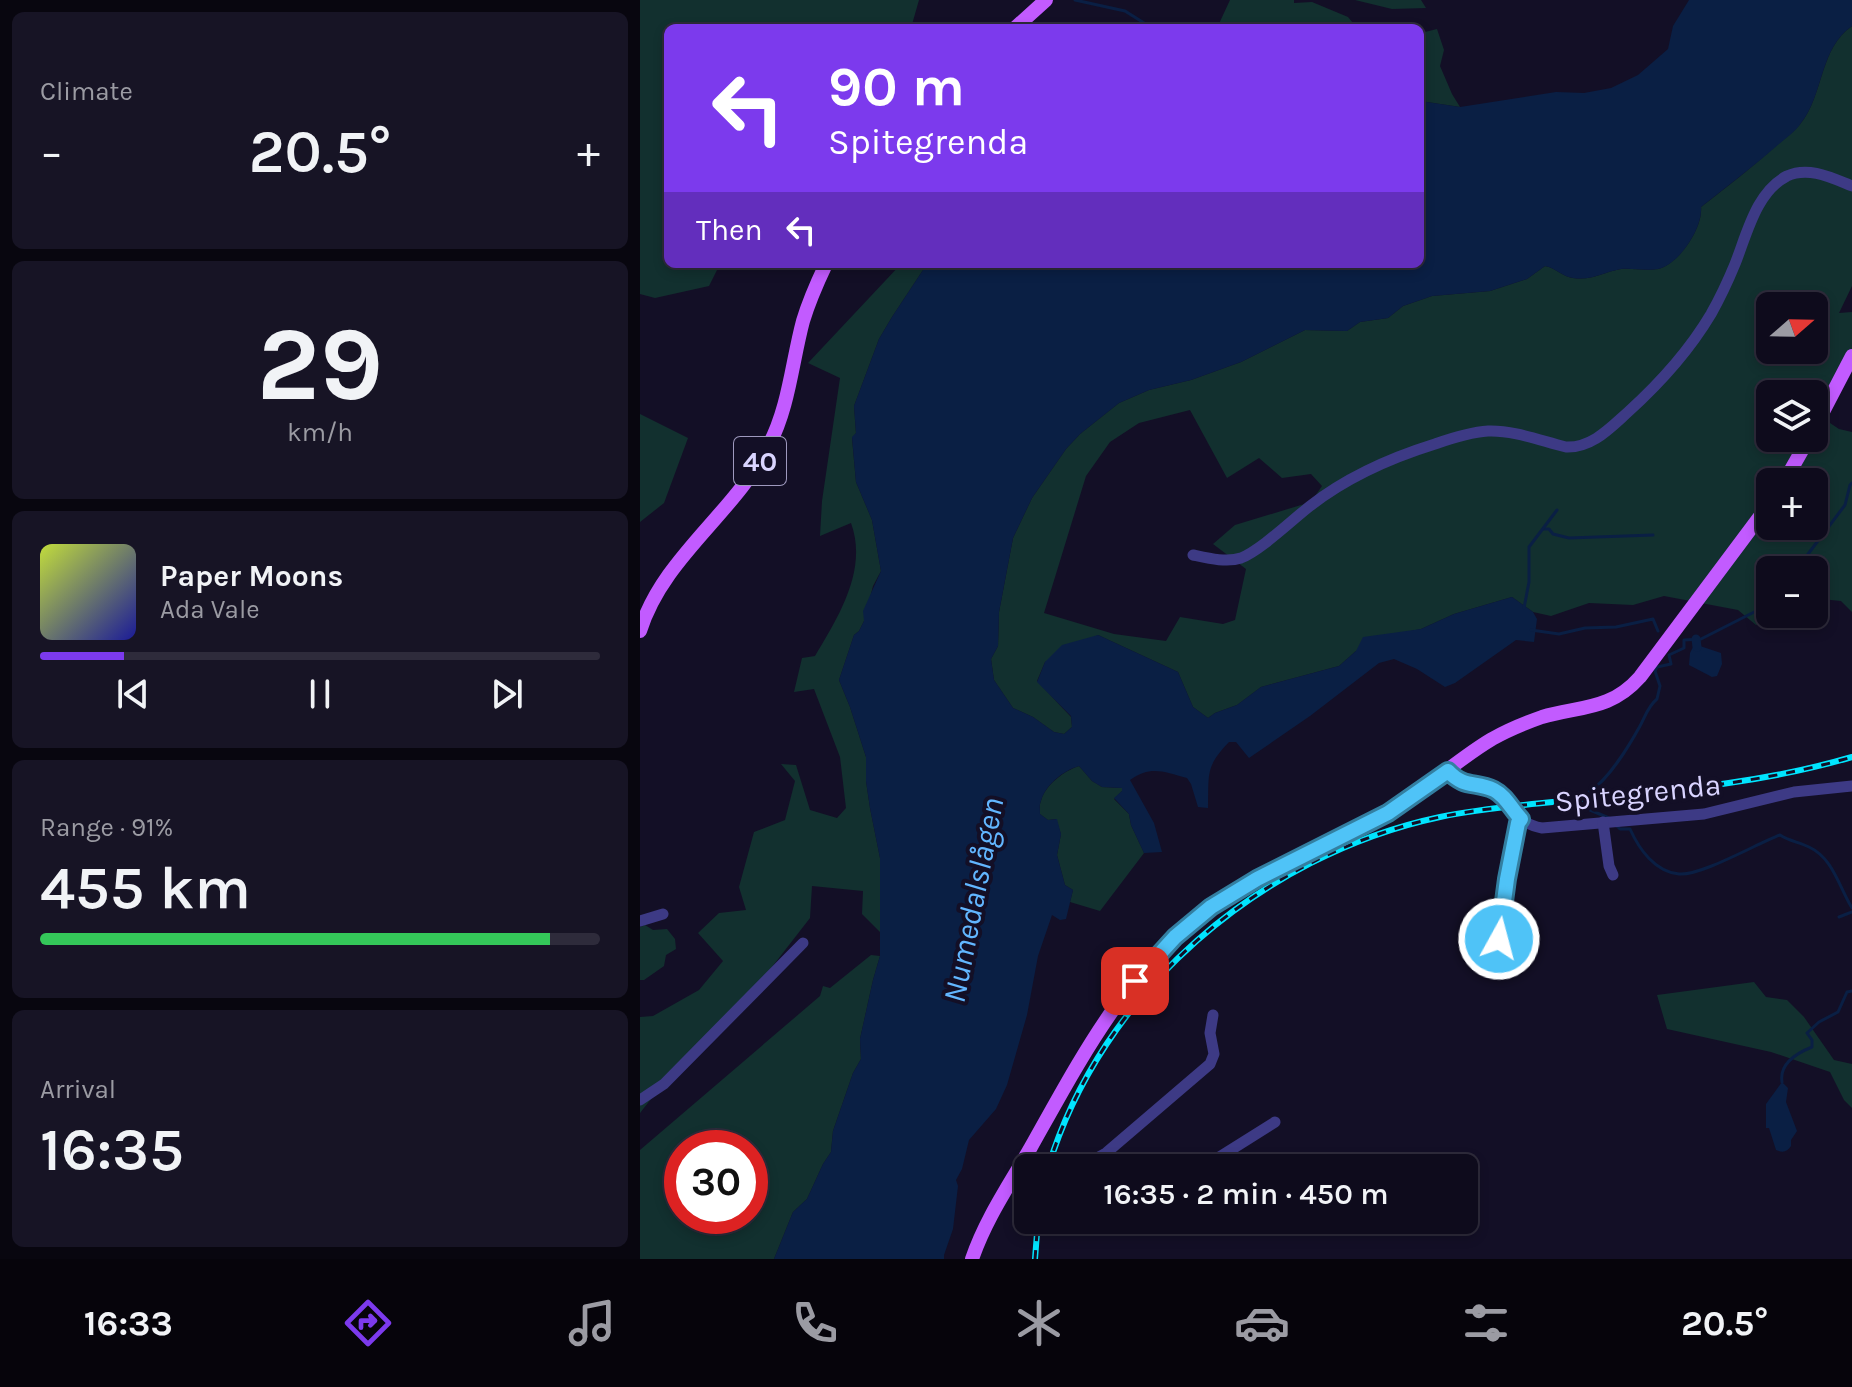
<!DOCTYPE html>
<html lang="en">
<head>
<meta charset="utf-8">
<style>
  :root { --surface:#0e0b1c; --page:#171425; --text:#f1f3f6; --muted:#9b9ba3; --line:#2e2b3b; --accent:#7c3aed }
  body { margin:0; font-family:Karla,sans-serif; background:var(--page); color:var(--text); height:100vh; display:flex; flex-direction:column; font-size:30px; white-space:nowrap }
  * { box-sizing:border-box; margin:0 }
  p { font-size:26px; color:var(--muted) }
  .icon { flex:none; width:44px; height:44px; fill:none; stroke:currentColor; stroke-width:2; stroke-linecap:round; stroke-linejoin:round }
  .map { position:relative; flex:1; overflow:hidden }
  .panel { display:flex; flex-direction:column; gap:12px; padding:12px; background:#08060f; width:640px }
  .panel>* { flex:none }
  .top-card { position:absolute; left:24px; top:24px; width:760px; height:244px; border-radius:12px; box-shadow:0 4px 12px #0003,0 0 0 2px var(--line); background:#7c3aed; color:#fff; overflow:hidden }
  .needle { width:52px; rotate:70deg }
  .tools { position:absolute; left:1116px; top:292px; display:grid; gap:16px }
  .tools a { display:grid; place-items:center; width:72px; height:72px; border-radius:12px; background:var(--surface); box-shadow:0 4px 12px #0003,0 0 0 2px var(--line); font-size:40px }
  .speed { position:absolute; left:24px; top:1130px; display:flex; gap:16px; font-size:40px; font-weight:700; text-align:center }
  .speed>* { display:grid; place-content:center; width:104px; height:104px; border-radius:50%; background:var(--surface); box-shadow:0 4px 12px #0003,0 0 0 2px var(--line); line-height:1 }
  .speed .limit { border:12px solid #d22; background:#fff; color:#111 }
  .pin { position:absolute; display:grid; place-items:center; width:68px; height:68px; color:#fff; margin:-34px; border-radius:16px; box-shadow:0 4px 12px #0006 }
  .me { position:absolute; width:88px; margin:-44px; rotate:7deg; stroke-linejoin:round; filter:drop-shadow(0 0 6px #0008) }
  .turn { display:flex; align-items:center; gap:28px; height:168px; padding:0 32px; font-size:36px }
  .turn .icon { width:104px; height:104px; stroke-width:2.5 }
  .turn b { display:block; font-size:56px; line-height:68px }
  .then { display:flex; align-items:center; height:76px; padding:0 32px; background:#0003; gap:16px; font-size:30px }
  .big { font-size:60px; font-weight:600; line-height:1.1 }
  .panel .tile { flex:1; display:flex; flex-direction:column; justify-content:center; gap:12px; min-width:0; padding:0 28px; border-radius:12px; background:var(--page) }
  .panel .dial { align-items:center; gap:0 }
  .dial b { font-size:104px; line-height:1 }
  .song { display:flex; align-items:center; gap:24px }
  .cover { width:96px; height:96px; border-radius:12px; background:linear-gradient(135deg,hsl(70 70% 55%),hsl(240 70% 35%)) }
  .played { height:8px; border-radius:4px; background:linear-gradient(90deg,var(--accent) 15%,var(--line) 15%) }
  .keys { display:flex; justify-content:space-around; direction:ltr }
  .heat { display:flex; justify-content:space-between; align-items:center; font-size:44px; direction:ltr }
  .charge { height:12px; border-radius:6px; background:linear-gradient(90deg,#34c759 91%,var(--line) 0) }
  .trip { position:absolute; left:374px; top:1154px; width:464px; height:80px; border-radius:12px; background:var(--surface); box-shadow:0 4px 12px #0003,0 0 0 2px var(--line); font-weight:600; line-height:80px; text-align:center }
  .menu { display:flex; height:128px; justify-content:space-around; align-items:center; background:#06040b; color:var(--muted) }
  .menu .icon { width:56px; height:56px }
  .menu .current { color:var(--accent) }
  .menu b { font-size:36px; color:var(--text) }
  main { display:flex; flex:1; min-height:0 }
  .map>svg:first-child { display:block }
  .green { fill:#12302f; fill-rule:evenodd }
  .water { fill:#0a1f44 }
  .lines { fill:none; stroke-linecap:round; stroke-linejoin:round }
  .stream { stroke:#0a1f44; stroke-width:3 }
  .canal { stroke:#0a1f44; stroke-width:9 }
  .minor { stroke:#3d3a85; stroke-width:11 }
  .major { stroke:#c25bff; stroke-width:14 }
  .rail-casing { stroke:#00e5ff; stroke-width:6 }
  .rail { stroke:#130f26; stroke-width:3; stroke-dasharray:9; stroke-linecap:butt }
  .route-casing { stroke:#337fa1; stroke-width:20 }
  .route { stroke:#4fc3f7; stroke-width:14 }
  .labels { text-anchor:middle; stroke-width:8; stroke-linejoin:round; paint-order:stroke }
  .shield { fill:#130f26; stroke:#9e99be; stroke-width:2 }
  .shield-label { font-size:28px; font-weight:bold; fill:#d9d4ff }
  .street-label { font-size:30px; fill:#d9d4ff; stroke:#130f26 }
  .water-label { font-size:32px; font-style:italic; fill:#62b6ff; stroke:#130f26 }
</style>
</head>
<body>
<main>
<section class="panel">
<div class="tile"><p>Climate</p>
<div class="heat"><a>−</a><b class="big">20.5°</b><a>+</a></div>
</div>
<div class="tile dial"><b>29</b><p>km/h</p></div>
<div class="tile">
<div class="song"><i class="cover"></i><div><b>Paper Moons</b><p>Ada Vale</p></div></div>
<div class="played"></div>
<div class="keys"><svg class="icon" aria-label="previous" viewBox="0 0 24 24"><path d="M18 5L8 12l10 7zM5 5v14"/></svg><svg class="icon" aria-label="pause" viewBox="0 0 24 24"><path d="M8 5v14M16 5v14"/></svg><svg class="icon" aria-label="next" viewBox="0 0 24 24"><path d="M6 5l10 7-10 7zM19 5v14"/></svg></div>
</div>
<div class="tile"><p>Range · 91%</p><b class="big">455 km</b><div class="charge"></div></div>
<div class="tile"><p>Arrival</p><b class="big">16:35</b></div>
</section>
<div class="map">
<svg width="1212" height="1259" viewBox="0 0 1212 1259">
  <rect width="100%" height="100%" fill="#130f26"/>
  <g class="green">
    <path d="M 0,0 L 279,0 L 271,28 L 28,28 L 28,264 L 80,264 L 69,286 L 15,298 L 0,294 Z"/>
    <path d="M 590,0 L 654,0 L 654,3 L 672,2 L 708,17 L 717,28 L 577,28 Z"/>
    <path d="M 715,0 L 781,0 L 786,8 L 752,9 Z"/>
    <path d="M 1212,26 L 1212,286 L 1199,313 L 1212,312 L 1212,351 L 1184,419 L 1199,429 L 1212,432 L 1212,612 L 1201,601 L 1181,599 L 1174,602 L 1174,570 L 1130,570 L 1130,614 L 1143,614 L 1116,625 L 1098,610 L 1024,596 L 993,605 L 949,603 L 911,616 L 893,612 L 872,597 L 814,614 L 781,629 L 756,634 L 716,651 L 699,666 L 621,687 L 597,705 L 575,713 L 568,718 L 553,707 L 538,672 L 458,635 L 405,662 L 397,681 L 431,717 L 432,727 L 424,734 L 414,732 L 393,717 L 373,708 L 354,680 L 351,659 L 358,646 L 359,612 L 373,538 L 392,498 L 426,449 L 440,434 L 479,403 L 509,390 L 551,380 L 601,362 L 665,330 L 707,331 L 720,322 L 748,318 L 763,306 L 792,296 L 850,291 L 887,279 L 905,266 C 916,268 923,277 933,278 C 952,281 963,272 981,269 C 993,268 1006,271 1018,269 C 1039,264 1063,228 1061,207 C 1087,187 1114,166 1138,144 C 1146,138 1155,131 1161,123 C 1184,94 1179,49 1212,26 ZM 1130,306 L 1174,306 L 1174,350 L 1130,350 ZM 1130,394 L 1174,394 L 1174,438 L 1130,438 ZM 550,410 L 587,478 L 619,458 L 642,478 L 671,474 L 682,486 L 671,502 L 595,525 L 573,544 L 606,569 L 595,620 L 583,624 L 540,617 L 526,641 L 474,634 L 404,613 L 446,476 L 470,442 L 499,423 ZM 1130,482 L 1174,482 L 1174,526 L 1130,526 Z"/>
    <path d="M 797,29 L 804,50 L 800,66 L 812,94 L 820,107 L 780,101 L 780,54 L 785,51 L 785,32 Z"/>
    <path d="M 261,264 L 287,264 L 252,317 L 239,339 L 214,406 L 216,433 L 212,438 L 216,482 L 232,520 L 241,571 L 233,586 L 224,621 L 219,631 L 214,635 L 199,680 L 210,707 L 226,757 L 226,781 L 230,808 L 240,858 L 240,932 L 222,914 L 223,891 L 172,886 L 170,918 L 118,985 L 30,1075 L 0,1113 L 0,1017 L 13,1016 L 59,990 L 83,961 L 58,933 L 79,913 L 106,910 L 99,887 L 114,832 L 145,820 L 155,781 L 141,764 L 156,765 L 170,810 L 197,818 L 206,808 L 200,757 L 174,689 L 154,692 L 162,658 L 175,656 C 199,616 228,569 211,523 L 180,536 L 182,501 L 200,378 L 168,363 Z"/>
    <path d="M 0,414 L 48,438 L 24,503 L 0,522 Z"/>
    <path d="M 439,766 L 452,781 L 462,787 L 482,788 L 482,791 L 474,799 L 489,814 L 491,825 L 504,853 L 460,911 L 430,902 L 433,890 L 425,885 L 417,855 L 421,834 L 416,819 L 408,820 L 400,814 C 400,810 399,805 401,801 C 405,785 424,771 439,766 Z"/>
    <path d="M 5,925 L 13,930 L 27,929 L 35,939 L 36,949 L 26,955 L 24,966 L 4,980 L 0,980 L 0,927 Z"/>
    <path d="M 231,955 L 240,956 L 233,980 L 220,1039 L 221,1059 L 213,1073 L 193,1131 L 191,1152 L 183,1164 L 167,1199 L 153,1212 L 134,1259 L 0,1259 L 0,1150 L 180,996 L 183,986 L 190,988 ZM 42,1148 L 110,1148 L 110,1216 L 42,1216 Z"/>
    <path d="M 1114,982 L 1126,997 L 1147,1000 L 1164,1017 L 1194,1060 L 1212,1064 L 1212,1108 L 1204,1100 L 1190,1072 L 1131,1052 L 1027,1029 L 1017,995 Z"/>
  </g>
  <g class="water">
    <path d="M 1049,0 L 1212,0 L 1212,26 C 1179,49 1184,94 1161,123 C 1156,131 1146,138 1139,144 C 1114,166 1087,186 1061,207 C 1063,227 1040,264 1018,269 C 1006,271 993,268 981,269 C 963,272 952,281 933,278 C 923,277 916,268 905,266 L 887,279 L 850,291 L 792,296 L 763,306 L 748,318 L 720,322 L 707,331 L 665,330 L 601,362 L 551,380 L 509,390 L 479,403 L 440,434 L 426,449 L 392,498 L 373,538 L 359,612 L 358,646 L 351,659 L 354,680 L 373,708 L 393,717 L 414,732 L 424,734 L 432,727 L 431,716 L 397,682 L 405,662 L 422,645 L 458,635 L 538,672 L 553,707 L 568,718 L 575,713 L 597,705 L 621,687 L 699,666 L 716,651 L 723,637 L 781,629 L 814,614 L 872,597 L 893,612 L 897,619 L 894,642 L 876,640 L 815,683 L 805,687 L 777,669 L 754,659 L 739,663 L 670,716 L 609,758 L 596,742 L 589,742 C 565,767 569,774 568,808 L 558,807 L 551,784 L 547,778 C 524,772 511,765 490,780 L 514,823 L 522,852 L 504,853 L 491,825 L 489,814 L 474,798 L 482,791 L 482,788 L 462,787 L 452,781 L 439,766 C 424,770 405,785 401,801 C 399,805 400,809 400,814 L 408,820 L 417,819 L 421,834 L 417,855 L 425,885 L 433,890 L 426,919 L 420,920 L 412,915 L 398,956 L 387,1015 L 367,1085 L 356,1109 L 329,1140 L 322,1169 L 316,1180 L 318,1186 L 313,1229 L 304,1255 L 304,1259 L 134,1259 L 153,1212 L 167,1199 L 183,1164 L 191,1152 L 193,1131 L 213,1073 L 221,1059 L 220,1039 L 233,980 L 240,956 L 240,858 L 230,808 L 226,781 L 226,757 L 210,707 L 199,680 L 214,635 L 219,631 L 224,621 L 223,611 L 241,571 L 232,520 L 216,482 L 212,437 L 216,433 L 214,406 L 239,339 L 252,317 L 287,264 L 780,264 L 780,101 L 820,107 L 916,92 L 944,93 L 971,88 L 998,75 L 1028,49 L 1033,26 Z"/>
    <path d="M 1060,646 L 1081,653 L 1082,664 L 1077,676 L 1072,677 L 1049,665 L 1050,653 L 1053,647 Z"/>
    <path d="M 1142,1082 L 1148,1088 L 1146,1102 L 1157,1131 L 1151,1140 L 1151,1146 C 1147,1152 1143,1153 1136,1150 L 1129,1128 L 1126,1128 L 1126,1104 Z"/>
  </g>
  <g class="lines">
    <g class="stream">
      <path d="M 435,0 L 485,11 L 512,28"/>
      <path d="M 904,529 L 909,529 L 913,534 L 929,538 L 1013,535"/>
      <path d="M 1156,570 L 1205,505 L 1210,485 L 1212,483"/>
      <path d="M 884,608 L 889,582 L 889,547 L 917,510"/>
      <path d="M 891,630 L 919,634 L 945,628 L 976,627 L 1013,619 L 1018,631"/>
      <path d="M 969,818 L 950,810 L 947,807 L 949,792 C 968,780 989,746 1000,726 C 1005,717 1008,706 1017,699 L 1020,686 L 1015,671 L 1017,667 L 1031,664 L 1029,655 L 1044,648 L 1044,640 L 1061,639 L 1130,604"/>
      <path d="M 977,826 L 980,829 L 990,829 C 999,849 1015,872 1039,874 C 1061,876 1116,844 1140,835 C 1149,841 1159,842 1169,847 C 1193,858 1199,887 1212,908"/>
      <path d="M 1199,917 L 1212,912"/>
      <path d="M 1142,1082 C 1139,1063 1157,1053 1172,1047 L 1172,1040 L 1167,1033 L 1179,1022 L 1198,1012 L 1207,992 L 1212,991"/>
    </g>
    <path class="canal" d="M 1056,639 L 1057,647"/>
    <g class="minor">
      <path d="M 553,555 C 567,558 587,563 601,558 C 621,550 652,520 670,506 C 707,477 750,458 795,444 C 812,438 830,432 848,431 C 874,430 901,441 926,447 C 952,448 970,428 988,412 C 1020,383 1049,351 1071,314 C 1080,298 1088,281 1095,264 C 1107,234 1116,192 1147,176 C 1169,166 1192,178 1212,186"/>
      <path d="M 808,771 C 827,792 842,780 859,793 C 877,806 876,824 902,828 L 1064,814 L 1154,792 L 1212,786"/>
      <path d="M 963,822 L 969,866 L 973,875"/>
      <path d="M 0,921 L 23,914"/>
      <path d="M 859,939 L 867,879 L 878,823 L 881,819"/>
      <path d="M 0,1100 L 24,1084 L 163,943"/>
      <path d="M 387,1155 L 416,1168"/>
      <path d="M 434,1168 L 446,1164 L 466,1153 L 570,1064 L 574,1054 L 570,1033 L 573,1015"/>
      <path d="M 562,1168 L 635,1122"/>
    </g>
    <g class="major">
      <path d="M 375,28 L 406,0"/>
      <path d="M 1174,429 L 1212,356"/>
      <path d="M 1144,482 L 1169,438"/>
      <path d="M 0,631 C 23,557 95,513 129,445 C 149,407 152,362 163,321 C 169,301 177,283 186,264"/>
      <path d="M 332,1259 C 346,1218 370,1184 391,1147 C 440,1060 488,966 572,907 C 627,868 691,847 748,813 C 784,791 815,761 852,739 C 868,730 885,723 902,717 C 941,706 971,710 1000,677 L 1130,503"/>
    </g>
    <g class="rail-casing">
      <g id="rail">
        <path d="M 408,1168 C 461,992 621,855 800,817 C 843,808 887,805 932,800 C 1026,791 1120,784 1212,757"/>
        <path d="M 395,1259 L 398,1220"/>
      </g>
    </g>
    <use href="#rail" class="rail"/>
  </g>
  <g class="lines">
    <g class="route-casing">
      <path id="route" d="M 495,981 L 535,937 L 571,907 L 617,879 L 748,813 L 808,771 C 825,789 835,781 854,790 C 866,796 872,810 881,819 L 878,823 L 867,879 L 859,939"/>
    </g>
    <use href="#route" class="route"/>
  </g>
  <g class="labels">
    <rect class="shield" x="94" y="437" width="52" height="48" rx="6"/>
    <g class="shield-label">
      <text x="120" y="471">40</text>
    </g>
    <g class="street-label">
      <text transform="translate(998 793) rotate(-6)" y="10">Spitegrenda</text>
    </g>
    <g class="water-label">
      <text transform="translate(333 900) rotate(-79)" y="11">Numedalslågen</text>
    </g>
  </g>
</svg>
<div class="tools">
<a><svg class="needle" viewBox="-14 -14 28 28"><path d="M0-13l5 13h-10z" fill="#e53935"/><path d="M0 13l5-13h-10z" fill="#9b9ba3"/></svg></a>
<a><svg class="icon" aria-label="layers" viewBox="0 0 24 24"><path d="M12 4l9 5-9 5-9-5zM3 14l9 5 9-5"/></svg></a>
<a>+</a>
<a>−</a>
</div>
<div class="speed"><div class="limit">30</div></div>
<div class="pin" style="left:495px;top:981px;background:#d93025"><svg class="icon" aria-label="arrive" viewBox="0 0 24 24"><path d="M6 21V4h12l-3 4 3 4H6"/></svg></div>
<svg class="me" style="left:859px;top:939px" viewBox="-20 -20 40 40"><circle r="17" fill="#4fc3f7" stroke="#fff" stroke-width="3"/><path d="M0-11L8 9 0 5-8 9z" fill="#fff"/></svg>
<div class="trip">16:35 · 2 min · 450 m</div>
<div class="top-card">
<div class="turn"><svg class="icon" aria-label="left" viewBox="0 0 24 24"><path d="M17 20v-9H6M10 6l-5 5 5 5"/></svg><div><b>90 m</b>Spitegrenda</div></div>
<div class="then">Then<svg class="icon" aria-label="left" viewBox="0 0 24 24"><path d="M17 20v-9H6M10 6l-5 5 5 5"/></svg></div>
</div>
</div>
</main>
<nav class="menu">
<b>16:33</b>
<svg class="icon current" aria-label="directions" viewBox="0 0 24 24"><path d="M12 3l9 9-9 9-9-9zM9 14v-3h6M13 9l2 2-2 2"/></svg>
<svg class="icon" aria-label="music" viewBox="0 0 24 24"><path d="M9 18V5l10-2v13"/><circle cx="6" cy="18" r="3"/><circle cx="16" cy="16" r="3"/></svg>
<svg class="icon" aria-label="phone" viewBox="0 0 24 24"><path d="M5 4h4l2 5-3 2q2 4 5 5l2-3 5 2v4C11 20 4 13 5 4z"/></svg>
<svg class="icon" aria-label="climate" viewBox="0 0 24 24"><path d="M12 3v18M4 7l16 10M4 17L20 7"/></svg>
<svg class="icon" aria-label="car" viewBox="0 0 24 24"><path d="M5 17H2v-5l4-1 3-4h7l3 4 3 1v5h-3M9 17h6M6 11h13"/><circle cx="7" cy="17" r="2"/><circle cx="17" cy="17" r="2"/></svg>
<svg class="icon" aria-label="filters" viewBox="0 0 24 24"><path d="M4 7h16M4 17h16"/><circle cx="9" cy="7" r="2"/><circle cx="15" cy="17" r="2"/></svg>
<b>20.5°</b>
</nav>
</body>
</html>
